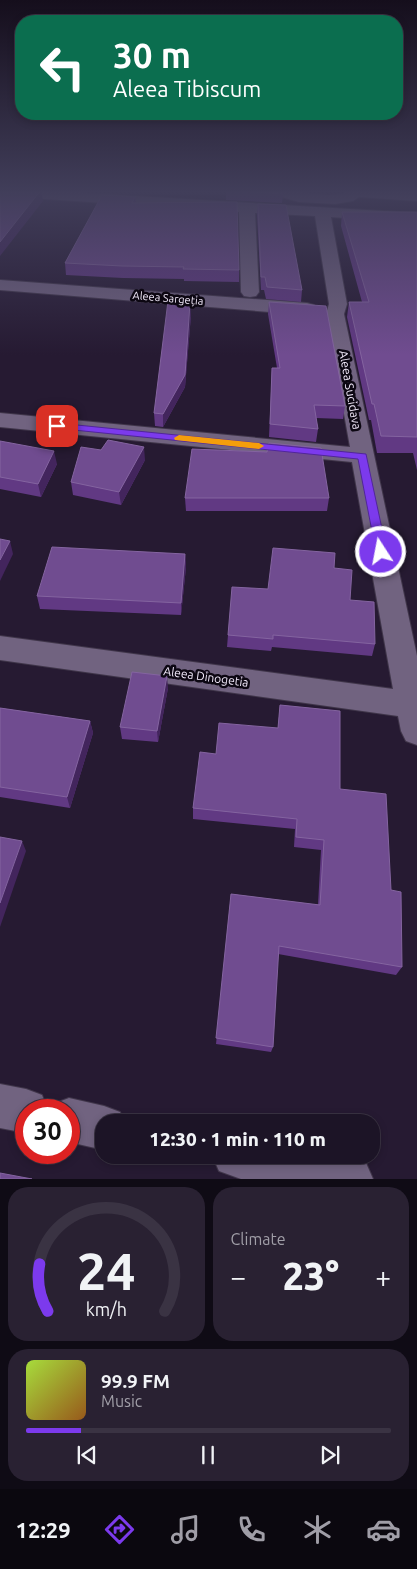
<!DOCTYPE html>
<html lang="en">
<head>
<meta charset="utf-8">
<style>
  :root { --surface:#1c1426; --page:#292132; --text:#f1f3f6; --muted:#a09ea7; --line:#3a3343; --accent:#7c3aed }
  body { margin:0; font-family:Ubuntu,sans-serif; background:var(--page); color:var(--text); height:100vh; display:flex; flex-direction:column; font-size:19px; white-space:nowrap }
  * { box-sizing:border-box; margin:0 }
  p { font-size:16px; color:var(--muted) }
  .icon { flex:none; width:28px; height:28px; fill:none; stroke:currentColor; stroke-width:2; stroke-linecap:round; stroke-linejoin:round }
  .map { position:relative; height:1179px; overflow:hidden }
  .drawer { display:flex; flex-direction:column; gap:8px; padding:8px; background:#0f0b15; flex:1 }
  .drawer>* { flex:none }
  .top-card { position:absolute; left:15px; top:15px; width:388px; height:105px; border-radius:20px; box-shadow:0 2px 8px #0003,0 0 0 1px var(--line); background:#0b6e4f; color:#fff; overflow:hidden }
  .speed { position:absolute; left:15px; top:1099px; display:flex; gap:10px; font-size:25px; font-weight:700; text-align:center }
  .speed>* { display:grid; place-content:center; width:65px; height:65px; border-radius:50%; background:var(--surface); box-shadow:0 2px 8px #0003,0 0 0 1px var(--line); line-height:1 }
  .speed .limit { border:8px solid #d22; background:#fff; color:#111 }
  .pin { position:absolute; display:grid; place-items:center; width:42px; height:42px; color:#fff; margin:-21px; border-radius:10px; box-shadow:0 2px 8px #0006 }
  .me { position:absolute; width:55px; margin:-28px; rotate:349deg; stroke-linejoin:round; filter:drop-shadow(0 0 4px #0008) }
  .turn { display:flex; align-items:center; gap:18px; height:105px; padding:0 15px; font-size:22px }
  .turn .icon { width:65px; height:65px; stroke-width:2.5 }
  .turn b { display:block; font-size:35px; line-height:42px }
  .big { font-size:38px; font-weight:800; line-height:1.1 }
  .drawer .card { flex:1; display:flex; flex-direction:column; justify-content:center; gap:8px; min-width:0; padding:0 18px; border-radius:20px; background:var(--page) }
  .drawer .dial { align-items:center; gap:0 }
  .dial svg { height:130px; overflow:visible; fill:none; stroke:var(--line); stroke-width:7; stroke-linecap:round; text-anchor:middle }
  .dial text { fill:var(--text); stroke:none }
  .song { display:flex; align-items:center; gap:15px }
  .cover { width:60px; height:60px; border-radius:8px; background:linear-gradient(135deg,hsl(80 70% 55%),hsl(30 70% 35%)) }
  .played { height:5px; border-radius:2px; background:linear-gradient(90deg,var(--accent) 15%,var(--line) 15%) }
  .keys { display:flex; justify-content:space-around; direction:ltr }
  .heat { display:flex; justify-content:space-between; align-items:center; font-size:28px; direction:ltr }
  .drawer .tiles { flex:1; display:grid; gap:8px; grid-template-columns:1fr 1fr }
  .card:last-child { grid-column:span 2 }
  .trip { position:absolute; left:95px; top:1114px; width:285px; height:50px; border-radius:20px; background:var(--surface); box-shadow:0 2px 8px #0003,0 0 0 1px var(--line); font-weight:800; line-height:50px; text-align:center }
  .menu { display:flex; height:80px; justify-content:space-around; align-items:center; background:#0b080f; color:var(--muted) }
  .menu .icon { width:35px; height:35px }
  .menu .selected { color:var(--accent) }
  .menu b { font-size:22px; color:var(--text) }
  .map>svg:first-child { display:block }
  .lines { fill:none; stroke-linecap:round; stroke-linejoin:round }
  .minor-casing { stroke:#40364a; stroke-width:2 }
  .minor { fill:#716380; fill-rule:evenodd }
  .wall { fill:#613983 }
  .shaded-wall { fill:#43255d }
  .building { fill:#704c90; stroke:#8464a0 }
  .route { fill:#7c3aed; stroke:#51269a }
  .slow { fill:#f59e0b }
  .labels { text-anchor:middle; stroke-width:5; stroke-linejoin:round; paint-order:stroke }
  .far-street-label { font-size:11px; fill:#f0e8f9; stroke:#0c0712 }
  .street-label { font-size:12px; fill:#f0e8f9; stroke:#0c0712 }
</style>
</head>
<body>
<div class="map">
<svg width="417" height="1179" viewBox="0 0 417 1179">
  <rect width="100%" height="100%" fill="#261a32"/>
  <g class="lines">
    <g class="minor-casing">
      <g id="minor">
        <path d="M 0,190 L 37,190 L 417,213 L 417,223 L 331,217 L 347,304 L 344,314 L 417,656 L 417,745 L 406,741 L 401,731 L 398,716 L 0,660 L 0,636 L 393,689 L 352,462 L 0,427 L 0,413 L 350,447 L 326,314 L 329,304 L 315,216 L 255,213 L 259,292 L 256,296 L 250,297 L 244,296 L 241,292 L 239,212 L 0,196 Z"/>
        <path d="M 265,190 C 273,190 281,189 289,190 C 304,192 337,200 349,190 L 417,191 L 417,201 L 359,197 L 353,201 L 335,204 L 299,202 L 267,193 Z"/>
        <path d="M 0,280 L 307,303 L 314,305 L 316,309 L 314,313 L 307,315 L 0,290 Z"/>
        <path d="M 0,1084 L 26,1089 L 42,1095 L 48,1110 L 26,1110 L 26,1133 L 0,1128 Z"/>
        <path d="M 69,1098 L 104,1106 L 120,1112 L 124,1122 L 104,1122 L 104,1150 L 69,1142 L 69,1110 L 51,1110 L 53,1104 Z"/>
        <path d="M 212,1155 L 345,1155 L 366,1163 L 373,1179 L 241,1179 L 219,1171 Z"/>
      </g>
    </g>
    <use href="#minor" class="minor"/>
  </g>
  <g class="wall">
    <path d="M 226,190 L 283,194 L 282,203 L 226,200 Z"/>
    <path d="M 135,197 L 136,203 L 239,270 L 239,282 L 184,281 L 184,279 L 123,278 L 66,275 L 65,263 Z"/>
    <path d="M 258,204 L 302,290 L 301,302 L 266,299 L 264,290 L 261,290 L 257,215 Z"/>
    <path d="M 342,212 L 417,212 L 417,470 L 413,453 L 377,453 L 371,420 L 369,420 L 347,317 L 349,302 L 362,302 L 341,226 Z"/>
    <path d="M 269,302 L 345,406 L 343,419 L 316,418 L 318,429 L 316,442 L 269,437 L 272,368 L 277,368 L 268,314 Z"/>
    <path d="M 191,315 L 185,387 L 163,427 L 155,426 L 154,413 Z"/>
    <path d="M 0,441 L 57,464 L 41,497 L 0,489 Z"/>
    <path d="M 267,452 L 329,498 L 327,511 L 186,511 L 185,498 Z"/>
    <path d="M 145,460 L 121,505 L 73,495 L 71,482 Z"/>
    <path d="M 185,554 L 186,567 L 181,615 L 40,609 L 37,596 Z"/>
    <path d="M 334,568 L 350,600 L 375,644 L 372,656 L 272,647 L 271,651 L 227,647 L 228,635 L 268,589 Z"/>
    <path d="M 168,688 L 158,742 L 122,739 L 120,727 Z"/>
    <path d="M 280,705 L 340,789 L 391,890 L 402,967 L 396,975 L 278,954 L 273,1047 L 271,1052 L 216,1044 L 231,894 L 318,905 L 321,850 L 294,847 L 295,829 L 193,819 L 193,808 L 216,754 L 278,728 Z"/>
    <path d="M 0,708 L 90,721 L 93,733 L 70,808 L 0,797 Z"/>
  </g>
  <g class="shaded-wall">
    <path d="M 41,190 L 43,201 L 0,256 L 0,242 Z"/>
    <path d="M 190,303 L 191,315 L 185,387 L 163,427 L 163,414 Z"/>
    <path d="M 144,447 L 145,460 L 121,505 L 119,492 Z"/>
    <path d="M 54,451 L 57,464 L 41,497 L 38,484 Z"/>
    <path d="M 10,541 L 13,554 L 0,581 L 0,560 Z"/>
    <path d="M 185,554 L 186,567 L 181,615 L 181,603 Z"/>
    <path d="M 167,676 L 168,688 L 158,742 L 157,731 Z"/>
    <path d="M 90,721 L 93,733 L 70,808 L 67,797 Z"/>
    <path d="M 22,841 L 26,851 L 0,927 L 0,903 Z"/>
  </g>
  <g class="building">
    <path d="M 0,190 L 41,190 L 0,242 Z"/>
    <path d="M 226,190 L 282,190 L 283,194 Z"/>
    <path d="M 102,195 L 135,197 L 132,203 L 237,202 L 239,270 L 183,269 L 184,267 L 122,266 L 65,263 Z"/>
    <path d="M 258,204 L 286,205 L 302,290 L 267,287 L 265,277 L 261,277 Z"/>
    <path d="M 342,212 L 417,212 L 417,437 L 381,436 L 374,404 L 372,404 L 349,302 L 369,302 Z"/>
    <path d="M 168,301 L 190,303 L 185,375 L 163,414 L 154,413 Z"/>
    <path d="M 269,302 L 326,306 L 345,406 L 314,405 L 318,429 L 270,424 L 272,368 L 280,368 Z"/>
    <path d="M 108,440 L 144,447 L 119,492 L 71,482 L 81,447 L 101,450 Z"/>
    <path d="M 0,441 L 54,451 L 38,484 L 0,477 Z"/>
    <path d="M 269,443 L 321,448 L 329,498 L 185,498 L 192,449 L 267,452 Z"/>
    <path d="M 0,539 L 10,541 L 0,560 Z"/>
    <path d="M 52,547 L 185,554 L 181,603 L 37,596 Z"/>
    <path d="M 273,548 L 335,553 L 334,568 L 352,570 L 350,600 L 374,602 L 375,644 L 273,635 L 273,639 L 228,635 L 232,587 L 268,589 Z"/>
    <path d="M 132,672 L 167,676 L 157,731 L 120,727 Z"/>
    <path d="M 280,705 L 340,711 L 340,789 L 386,794 L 391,890 L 401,892 L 402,967 L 279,946 L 273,1047 L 216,1038 L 231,894 L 320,905 L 324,840 L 296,837 L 297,819 L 193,808 L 200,752 L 216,754 L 219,723 L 278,728 Z"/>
    <path d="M 0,708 L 90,721 L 67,797 L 0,787 Z"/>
    <path d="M 0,837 L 22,841 L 0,903 Z"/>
    <path d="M 0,1173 L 32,1179 L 0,1179 Z"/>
  </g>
  <linearGradient id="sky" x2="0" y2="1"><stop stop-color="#150e1c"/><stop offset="0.54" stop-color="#413e5a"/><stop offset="1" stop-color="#413e5a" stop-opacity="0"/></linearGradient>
  <rect width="417" height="355" fill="url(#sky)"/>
  <path class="route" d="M 57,423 L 366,454 L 387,552 L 381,556 L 376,552 L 358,459 L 54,428 L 54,424 Z"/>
  <path class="slow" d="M 179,435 L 259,443 L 264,446 L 259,449 L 175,440 L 174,438 Z"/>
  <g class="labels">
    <g class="far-street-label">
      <text transform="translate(168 298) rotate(5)" y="4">Aleea Sargeția</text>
    </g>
    <g class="street-label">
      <text transform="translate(350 390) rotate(80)" y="4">Aleea Sucidava</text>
      <text transform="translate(206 677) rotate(8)" y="4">Aleea Dinogetia</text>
    </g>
  </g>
</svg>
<div class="speed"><div class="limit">30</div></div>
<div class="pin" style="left:57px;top:426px;background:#d93025"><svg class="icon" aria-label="arrive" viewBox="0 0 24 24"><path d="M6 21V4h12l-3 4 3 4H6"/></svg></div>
<svg class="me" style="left:381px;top:552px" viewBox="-20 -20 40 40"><circle r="17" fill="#7c3aed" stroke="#fff" stroke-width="3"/><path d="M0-11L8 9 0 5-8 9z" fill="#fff"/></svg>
<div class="trip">12:30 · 1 min · 110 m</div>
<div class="top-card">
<div class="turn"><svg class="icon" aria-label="left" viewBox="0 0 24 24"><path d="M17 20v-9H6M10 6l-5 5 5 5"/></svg><div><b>30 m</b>Aleea Tibiscum</div></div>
</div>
</div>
<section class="drawer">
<div class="tiles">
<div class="card dial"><svg viewBox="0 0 100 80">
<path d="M14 69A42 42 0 1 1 86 69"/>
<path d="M14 69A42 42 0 0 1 9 40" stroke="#7c3aed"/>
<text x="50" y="56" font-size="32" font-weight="700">24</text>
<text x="50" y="72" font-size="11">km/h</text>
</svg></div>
<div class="card"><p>Climate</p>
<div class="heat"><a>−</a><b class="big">23°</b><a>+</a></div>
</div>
<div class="card">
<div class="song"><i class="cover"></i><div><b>99.9 FM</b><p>Music</p></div></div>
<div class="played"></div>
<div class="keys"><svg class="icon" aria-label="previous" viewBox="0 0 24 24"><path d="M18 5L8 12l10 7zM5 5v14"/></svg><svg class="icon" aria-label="pause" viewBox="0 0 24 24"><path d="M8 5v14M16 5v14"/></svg><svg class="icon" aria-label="next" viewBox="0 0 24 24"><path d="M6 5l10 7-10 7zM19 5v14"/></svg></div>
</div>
</div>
</section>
<nav class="menu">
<b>12:29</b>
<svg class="icon selected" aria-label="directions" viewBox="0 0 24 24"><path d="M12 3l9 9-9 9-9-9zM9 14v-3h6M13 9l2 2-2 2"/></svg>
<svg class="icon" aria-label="music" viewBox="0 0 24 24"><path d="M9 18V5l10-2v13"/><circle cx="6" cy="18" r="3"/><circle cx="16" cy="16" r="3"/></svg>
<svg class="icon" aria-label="phone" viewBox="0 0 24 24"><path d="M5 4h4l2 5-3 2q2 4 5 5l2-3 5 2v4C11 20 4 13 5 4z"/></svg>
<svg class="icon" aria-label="climate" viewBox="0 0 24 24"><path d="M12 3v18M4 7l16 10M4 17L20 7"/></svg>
<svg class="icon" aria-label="car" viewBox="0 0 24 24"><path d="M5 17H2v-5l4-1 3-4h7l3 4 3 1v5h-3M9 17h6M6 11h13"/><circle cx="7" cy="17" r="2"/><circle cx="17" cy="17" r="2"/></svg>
</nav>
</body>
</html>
